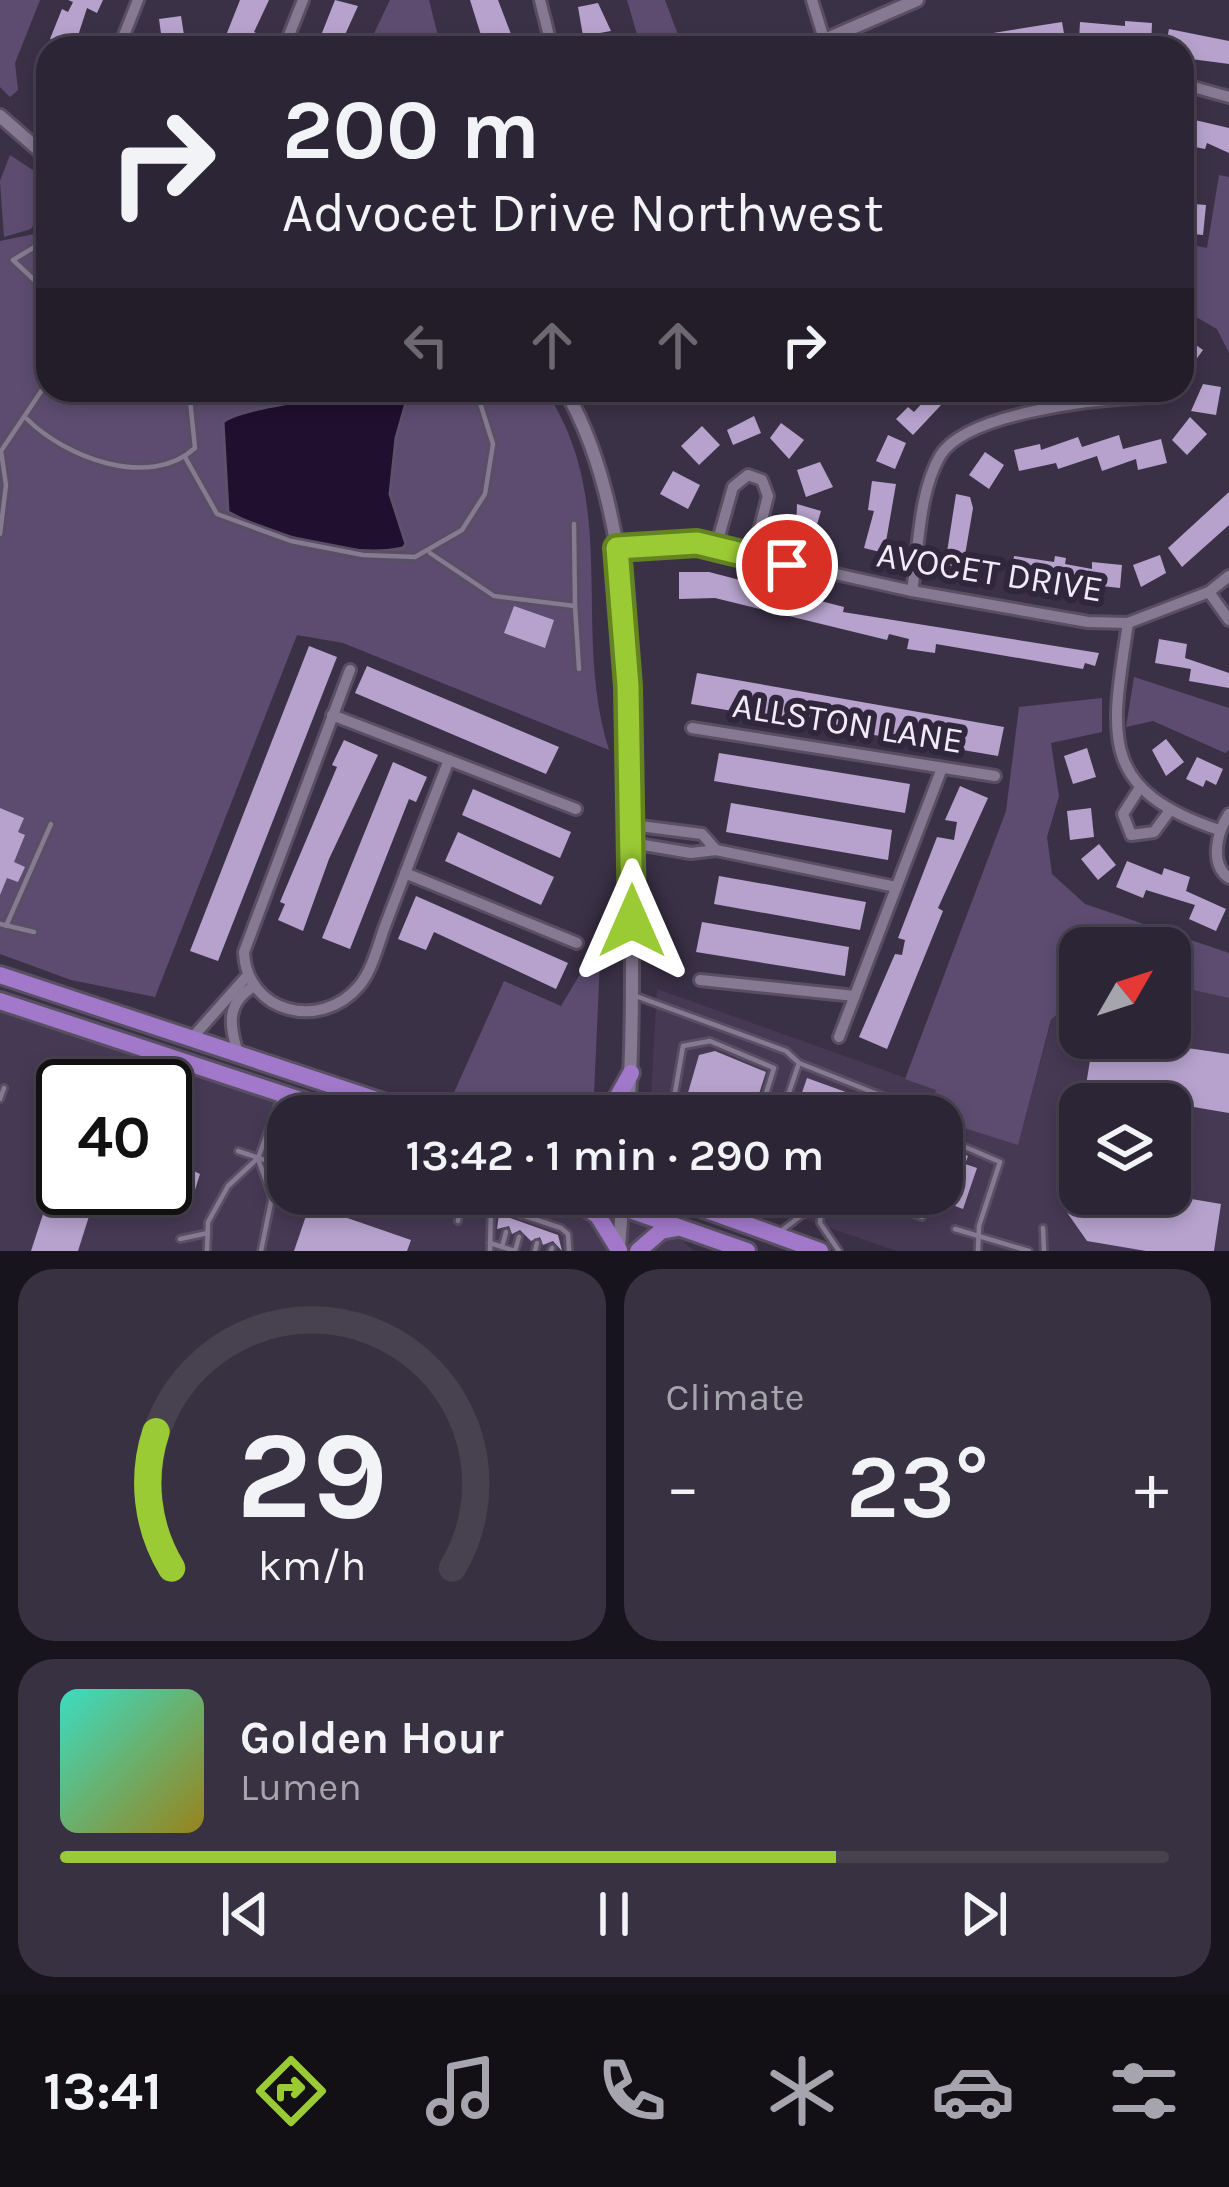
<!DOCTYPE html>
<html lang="en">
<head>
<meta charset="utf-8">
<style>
  :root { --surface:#2c2535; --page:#383141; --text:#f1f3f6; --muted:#a6a5ad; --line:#484250; --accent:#9acb34 }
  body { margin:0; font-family:Karla,sans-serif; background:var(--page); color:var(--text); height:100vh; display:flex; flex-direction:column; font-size:45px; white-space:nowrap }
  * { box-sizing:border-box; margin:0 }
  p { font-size:39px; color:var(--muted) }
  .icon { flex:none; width:66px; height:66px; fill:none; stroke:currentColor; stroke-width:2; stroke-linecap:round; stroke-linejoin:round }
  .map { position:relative; height:1251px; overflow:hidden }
  .drawer { display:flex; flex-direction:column; gap:18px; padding:18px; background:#18141d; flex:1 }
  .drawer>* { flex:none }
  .banner { position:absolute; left:36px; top:36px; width:1158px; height:366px; border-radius:36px; box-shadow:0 6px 18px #0003,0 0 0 3px var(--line); background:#2c2535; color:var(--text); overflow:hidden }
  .needle { width:78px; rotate:51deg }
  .fabs { position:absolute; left:1059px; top:927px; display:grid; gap:24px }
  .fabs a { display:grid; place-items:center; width:132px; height:132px; border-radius:24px; background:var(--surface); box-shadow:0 6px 18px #0003,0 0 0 3px var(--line); font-size:60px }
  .speed { position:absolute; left:36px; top:1059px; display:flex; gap:24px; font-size:60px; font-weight:700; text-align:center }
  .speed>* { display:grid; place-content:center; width:156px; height:156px; border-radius:50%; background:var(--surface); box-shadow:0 6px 18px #0003,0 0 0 3px var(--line); line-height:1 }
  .speed .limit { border:6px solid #111; border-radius:18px; background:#fff; color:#111 }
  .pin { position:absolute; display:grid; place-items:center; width:102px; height:102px; color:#fff; margin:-51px; border:6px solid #fff; border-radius:50%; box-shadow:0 3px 12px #0007 }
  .me { position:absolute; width:132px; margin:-66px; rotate:0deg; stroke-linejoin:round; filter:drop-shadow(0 0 9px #0008) }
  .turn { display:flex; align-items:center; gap:42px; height:252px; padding:0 48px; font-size:54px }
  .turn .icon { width:156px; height:156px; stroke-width:2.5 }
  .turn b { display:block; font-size:84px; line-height:102px }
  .lanes { display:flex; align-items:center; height:114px; padding:0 48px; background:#0003; justify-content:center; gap:60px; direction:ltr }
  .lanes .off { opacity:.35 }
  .big { font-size:90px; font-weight:600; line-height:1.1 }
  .drawer .card { flex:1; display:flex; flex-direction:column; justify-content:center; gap:18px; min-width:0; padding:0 42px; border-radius:36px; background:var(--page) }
  .drawer .dial { align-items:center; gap:0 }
  .dial svg { height:312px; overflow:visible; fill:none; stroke:var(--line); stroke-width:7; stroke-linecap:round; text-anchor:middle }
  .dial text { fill:var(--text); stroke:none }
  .song { display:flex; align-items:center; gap:36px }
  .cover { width:144px; height:144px; border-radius:18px; background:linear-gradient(135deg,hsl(170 70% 55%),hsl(50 70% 35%)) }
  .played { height:12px; border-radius:6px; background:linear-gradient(90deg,var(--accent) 70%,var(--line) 70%) }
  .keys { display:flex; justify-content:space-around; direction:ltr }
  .heat { display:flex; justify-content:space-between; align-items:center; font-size:66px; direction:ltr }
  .drawer .tiles { flex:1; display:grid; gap:18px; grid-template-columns:1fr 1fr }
  .card:last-child { grid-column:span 2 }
  .trip { position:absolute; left:267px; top:1095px; width:696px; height:120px; border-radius:36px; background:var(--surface); box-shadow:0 6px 18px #0003,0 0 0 3px var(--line); font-weight:600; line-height:120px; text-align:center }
  .tab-bar { display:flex; height:192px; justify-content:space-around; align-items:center; background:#120f15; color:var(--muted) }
  .tab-bar .icon { width:84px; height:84px }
  .tab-bar .on { color:var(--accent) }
  .tab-bar b { font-size:54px; color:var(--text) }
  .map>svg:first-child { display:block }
  .built { fill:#463954; fill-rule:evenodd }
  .green { fill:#5d4c70 }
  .water { fill:#200f2f; stroke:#5f516c; stroke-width:3 }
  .building { fill:#b6a2cc }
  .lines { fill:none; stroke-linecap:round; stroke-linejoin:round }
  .service-casing { stroke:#584f62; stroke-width:10 }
  .minor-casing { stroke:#584f62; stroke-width:16 }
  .tertiary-casing { stroke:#584f62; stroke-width:18 }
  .trunk-casing { stroke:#584f62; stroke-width:22 }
  .service { stroke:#867a93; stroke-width:4.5 }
  .minor { stroke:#867a93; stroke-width:10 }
  .tertiary { stroke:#867a93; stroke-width:12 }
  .trunk { stroke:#a279ca; stroke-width:16 }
  .route-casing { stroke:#648422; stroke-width:30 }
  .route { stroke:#9acb34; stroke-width:21 }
  .labels { text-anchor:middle; stroke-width:12; stroke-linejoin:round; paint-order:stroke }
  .street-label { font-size:36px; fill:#f1ebf9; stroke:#31273c }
</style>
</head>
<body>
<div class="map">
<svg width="1229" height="1251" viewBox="0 0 1229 1251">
  <rect width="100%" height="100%" fill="#3b3147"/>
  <g class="built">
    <path d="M 1170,985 L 1229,998 L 1229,1251 L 897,1251 L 731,1194 L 942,1194 L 942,1121 L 1018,1144 L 1052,1020 L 1080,994 L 1080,1038 L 1170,1038 ZM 1080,1104 L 1170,1104 L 1170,1194 L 1080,1194 Z"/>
    <path d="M 657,989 L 937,1089 L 928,1116 L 650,1116 Z"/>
    <path d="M 0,992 L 378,1116 L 288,1116 L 288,1194 L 631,1194 L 694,1251 L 0,1251 ZM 63,1086 L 165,1086 L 165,1188 L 63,1188 Z"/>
  </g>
  <g class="green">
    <path d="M 0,0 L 40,0 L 15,63 L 18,90 L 10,97 L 0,87 Z"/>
    <path d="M 390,0 L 429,0 L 441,48 L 367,48 Z"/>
    <path d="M 627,0 L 665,0 L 683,48 L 641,48 Z"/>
    <path d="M 10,155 L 48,180 L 48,200 L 31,229 L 4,237 L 0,181 Z"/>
    <path d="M 1219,175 L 1229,177 L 1229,353 L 1217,329 L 1182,309 L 1182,243 L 1207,248 Z"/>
    <path d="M 48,210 L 48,390 L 545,390 C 621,502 571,629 609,750 L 343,643 L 297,635 L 155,997 L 71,980 L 0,954 L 0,241 L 34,234 Z"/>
    <path d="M 1134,677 L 1229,708 L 1229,750 L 1225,753 L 1153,721 L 1126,727 Z"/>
    <path d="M 1102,698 L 1102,732 L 1051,743 L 1059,796 L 1047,837 L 1052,874 L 1085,904 L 1229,953 L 1229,998 L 1170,985 L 1170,948 L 1080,948 L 1080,994 L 1051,1020 L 1018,1145 L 942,1121 L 942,1116 L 927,1116 L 936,1090 L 905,1079 L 1006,811 L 1019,707 Z"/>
    <path d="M 601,939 L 593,1116 L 472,1116 L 457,1111 L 452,1097 L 504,981 L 561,1006 Z"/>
  </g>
  <path class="water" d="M 353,390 L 406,390 L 408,396 L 396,438 L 390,494 L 406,544 L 403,548 C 353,559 272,536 228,512 L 223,422 C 237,408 323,399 353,390 Z"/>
  <g class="building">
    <path d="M 68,0 L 103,0 L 97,13 L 87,8 L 74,48 L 50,39 L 62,9 L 68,12 L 73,2 Z"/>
    <path d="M 240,0 L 269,0 L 254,32 L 258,34 L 252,48 L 221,48 Z"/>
    <path d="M 335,0 L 358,6 L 339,48 L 316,48 Z"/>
    <path d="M 470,0 L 498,0 L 514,42 L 485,48 Z"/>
    <path d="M 598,3 L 611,31 L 583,36 L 578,7 Z"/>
    <path d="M 181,16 L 186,48 L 163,48 L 159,19 Z"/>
    <path d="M 1125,21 L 1152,23 L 1151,48 L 1094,47 L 1095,42 L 1079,41 L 1080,22 L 1125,26 Z"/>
    <path d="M 1062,22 L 1066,45 L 991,48 L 987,34 Z"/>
    <path d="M 1169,29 L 1229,41 L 1229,64 L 1191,59 L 1182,56 L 1182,48 L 1165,48 Z"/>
    <path d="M 48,65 L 48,106 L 47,106 L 34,70 Z"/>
    <path d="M 1182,117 L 1229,128 L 1229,153 L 1207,143 L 1205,149 L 1195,147 L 1196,141 L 1182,137 Z"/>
    <path d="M 1182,203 L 1206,205 L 1203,235 L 1182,233 Z"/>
    <path d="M 1182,335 L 1203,350 L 1189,369 L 1182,364 Z"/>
    <path d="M 1203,384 L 1221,387 L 1216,415 L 1191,411 Z"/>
    <path d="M 934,390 L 970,390 L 942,404 L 913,435 L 896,419 L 908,407 L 914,412 Z"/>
    <path d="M 754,416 L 761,433 L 733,445 L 727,430 Z"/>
    <path d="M 1190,417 L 1207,434 L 1187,455 L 1172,440 Z"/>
    <path d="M 781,423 L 804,440 L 789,459 L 770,438 Z"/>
    <path d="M 702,426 L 720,445 L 699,465 L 681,446 Z"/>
    <path d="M 888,435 L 906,443 L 895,469 L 876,461 Z"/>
    <path d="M 1119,435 L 1123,449 L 1161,439 L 1167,463 L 1138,470 L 1136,459 L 1102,471 L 1097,456 L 1058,469 L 1056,463 L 1019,471 L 1014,450 L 1040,444 L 1041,450 L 1078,437 L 1082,447 Z"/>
    <path d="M 985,452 L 1004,465 L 989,489 L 969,475 Z"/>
    <path d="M 820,462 L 833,487 L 806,497 L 797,470 Z"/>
    <path d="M 673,471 L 700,485 L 688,509 L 660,494 Z"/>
    <path d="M 872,481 L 896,484 L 884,553 L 864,548 L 874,511 L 868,510 Z"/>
    <path d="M 1229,492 L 1229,525 L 1182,567 L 1168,548 Z"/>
    <path d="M 956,494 L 970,497 L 973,508 L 963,567 L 945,565 Z"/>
    <path d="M 797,504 L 821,511 L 813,538 L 796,533 Z"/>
    <path d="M 1160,555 L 1166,573 L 1141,587 L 1133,565 Z"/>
    <path d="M 1014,556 L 1054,562 L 1055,556 L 1066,558 L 1065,564 L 1092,569 L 1092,562 L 1122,565 L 1120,588 L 1011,576 Z"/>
    <path d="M 679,572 L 709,572 L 844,607 L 843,612 L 1099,653 L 1095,666 L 1085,663 L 1083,669 L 936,644 L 935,653 L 907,649 L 909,639 L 889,634 L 887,640 L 715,598 L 679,599 Z"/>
    <path d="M 514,606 L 554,620 L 545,648 L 504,633 Z"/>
    <path d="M 1159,639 L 1187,644 L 1185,658 L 1229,673 L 1229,688 L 1189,681 L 1191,669 L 1155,663 Z"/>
    <path d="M 309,646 L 337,657 L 218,961 L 190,951 Z"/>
    <path d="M 367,666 L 559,747 L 546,774 L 355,693 Z"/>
    <path d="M 697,673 L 1004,727 L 998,756 L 691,704 Z"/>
    <path d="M 1166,739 L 1184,762 L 1166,776 L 1152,750 Z"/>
    <path d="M 344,740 L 378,755 L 329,859 L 303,931 L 278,920 L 285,904 L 280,902 L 337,767 L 332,765 Z"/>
    <path d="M 1087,748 L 1096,777 L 1073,784 L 1064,756 Z"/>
    <path d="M 719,753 L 910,784 L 905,813 L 714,781 Z"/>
    <path d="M 1197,757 L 1223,769 L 1216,785 L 1206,780 L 1203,787 L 1186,779 Z"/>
    <path d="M 393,762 L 427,777 L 416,802 L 409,799 L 350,949 L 322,938 Z"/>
    <path d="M 960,786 L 988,798 L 938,908 L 943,911 L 887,1049 L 859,1037 L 895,954 L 902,955 L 905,940 L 898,938 L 937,837 L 954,840 L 957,822 L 945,820 Z"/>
    <path d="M 473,789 L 571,832 L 560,858 L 462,815 Z"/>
    <path d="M 731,803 L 892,830 L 888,860 L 726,832 Z"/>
    <path d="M 0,808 L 24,818 L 18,832 L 25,835 L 14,862 L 25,867 L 18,882 L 7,878 L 0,895 Z"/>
    <path d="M 1091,808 L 1094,837 L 1070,840 L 1067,811 Z"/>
    <path d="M 458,832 L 554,877 L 541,905 L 445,861 Z"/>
    <path d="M 1099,844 L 1116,865 L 1098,880 L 1081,859 Z"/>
    <path d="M 1127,861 L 1162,875 L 1164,868 L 1190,877 L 1186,891 L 1226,909 L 1216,931 L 1189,919 L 1195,905 L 1146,890 L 1143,898 L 1116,887 Z"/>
    <path d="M 719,876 L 866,902 L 860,930 L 714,904 Z"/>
    <path d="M 416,896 L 568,963 L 556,989 L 434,932 L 426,950 L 398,939 Z"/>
    <path d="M 702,922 L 849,947 L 845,976 L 696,952 Z"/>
    <path d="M 1117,1038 L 1229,1054 L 1229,1113 L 1146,1099 L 1145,1104 L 1083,1104 L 1091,1054 Z"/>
    <path d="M 715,1051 L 766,1072 L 752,1116 L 702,1095 L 697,1108 L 685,1103 L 699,1055 Z"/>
    <path d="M 807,1078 L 901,1112 L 900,1116 L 794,1116 Z"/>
    <path d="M 953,1149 L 968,1156 L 965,1164 L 977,1168 L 963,1209 L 942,1201 L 942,1179 Z"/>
    <path d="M 165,1157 L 200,1174 L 188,1212 L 123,1190 L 165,1188 Z"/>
    <path d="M 1074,1157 L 1080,1157 L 1080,1194 L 1162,1194 L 1221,1204 L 1214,1251 L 1146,1251 L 1087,1241 L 1066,1211 Z"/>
    <path d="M 61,1159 L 63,1188 L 98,1188 L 78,1251 L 31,1251 Z"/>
    <path d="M 308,1210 L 328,1217 L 330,1212 L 411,1240 L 407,1251 L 294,1251 Z"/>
    <path d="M 499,1214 L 558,1235 L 562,1251 L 553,1241 L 543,1245 L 540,1237 L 531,1241 L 520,1230 L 512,1234 L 509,1226 L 497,1229 Z"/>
  </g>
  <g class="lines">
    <g class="service-casing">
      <g id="service">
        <path d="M 48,239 L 13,260 L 48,293"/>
        <path d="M 27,419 C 65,457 149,490 195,448 L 189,390"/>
        <path d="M 185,457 L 217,514 L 291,541 L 363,555 L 415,557 L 462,530 L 485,494 L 493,444 L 476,390"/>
        <path d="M 574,524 L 575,606"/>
        <path d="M 0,534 L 6,485 L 1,451 L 48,381"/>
        <path d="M 430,553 L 494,596 L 575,606 L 579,669"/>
        <path d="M 0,924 L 34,932"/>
        <path d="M 6,926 L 51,824"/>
        <path d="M 633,995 L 786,1051 L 799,1063"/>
        <path d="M 0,1099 L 4,1088"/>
        <path d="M 698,1116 L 681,1114 L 673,1104 L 683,1046 L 710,1041 L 774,1068 L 759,1116"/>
        <path d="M 781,1116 L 799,1063 L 910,1107 L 907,1116"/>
        <path d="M 942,1137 L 1000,1162 L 979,1226 L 978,1251"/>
        <path d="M 238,1151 L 288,1168"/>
        <path d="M 258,1159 L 272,1197 L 261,1251"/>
        <path d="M 822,1194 L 820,1223 L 839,1251"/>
        <path d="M 462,1195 L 561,1228 L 568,1234 L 569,1251"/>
        <path d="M 909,1199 L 905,1211 L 922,1217"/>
        <path d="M 877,1201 L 880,1194"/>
        <path d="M 458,1221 L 462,1197"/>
        <path d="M 1043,1228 L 1044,1251"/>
        <path d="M 955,1229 L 1029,1251"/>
        <path d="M 781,1231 L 819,1202"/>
        <path d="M 180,1239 L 208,1233"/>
        <path d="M 490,1243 L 515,1251 L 519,1237"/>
        <path d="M 502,1247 L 506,1232"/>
        <path d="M 207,1251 L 208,1222 L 228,1186 L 258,1158 L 280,1099"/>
        <path d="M 490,1251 L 491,1205"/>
        <path d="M 535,1251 L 537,1243"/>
        <path d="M 551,1251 L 552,1248"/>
      </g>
    </g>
    <g class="minor-casing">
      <g id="minor">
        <path d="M 540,0 L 552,48"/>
        <path d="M 812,0 L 824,39"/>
        <path d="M 119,48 L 138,0"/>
        <path d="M 284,48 L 303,0"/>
        <path d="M 1182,84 L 1229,97"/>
        <path d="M 617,547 L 697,543 L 912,591 L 1088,622 L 1128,623 L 1209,592 L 1229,576"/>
        <path d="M 716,547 L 733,487 L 748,475 L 762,480 L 768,496 L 753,555"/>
        <path d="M 912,591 C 919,549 918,494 940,456 C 966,412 1100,399 1148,397"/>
        <path d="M 1209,592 L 1229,620"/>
        <path d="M 1128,623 C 1111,735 1097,789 1219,830"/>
        <path d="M 350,670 L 244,952 C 246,1012 320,1032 359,986 C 372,971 378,945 385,926 C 406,871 427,815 449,760"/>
        <path d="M 332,715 L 576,809"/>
        <path d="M 692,728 L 995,776"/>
        <path d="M 1139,789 L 1123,814 L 1131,835 L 1154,832 L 1168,813"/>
        <path d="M 1229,814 C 1217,832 1209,864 1229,878"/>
        <path d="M 632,825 L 702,834 L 716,850"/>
        <path d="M 632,843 L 691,853 L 716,850 L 896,887"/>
        <path d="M 405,873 L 577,943"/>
        <path d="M 700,980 L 855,996"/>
        <path d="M 839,1037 L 942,768"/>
        <path d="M 192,1038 L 247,976"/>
        <path d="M 238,1053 C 229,1025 226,1003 254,986"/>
      </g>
    </g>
    <g class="tertiary-casing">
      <g id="tertiary">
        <path d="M 806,48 L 917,0"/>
        <path d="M 0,116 L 48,158"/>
        <path d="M 565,390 C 641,519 633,739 632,886 C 632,963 633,1040 628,1116"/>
        <path d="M 619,1247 L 623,1194"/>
      </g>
    </g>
    <g class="trunk-casing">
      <g id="trunk">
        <path d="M 0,975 L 425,1116"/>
        <path d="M 0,1001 L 349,1116"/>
        <path d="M 607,1116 L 631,1073"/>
        <path d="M 567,1194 L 598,1216 L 619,1250"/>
        <path d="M 584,1194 L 747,1251"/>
        <path d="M 662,1194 L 820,1251"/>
        <path d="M 638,1251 L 661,1231 L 677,1228"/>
      </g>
    </g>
    <use href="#service" class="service"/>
    <use href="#minor" class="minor"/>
    <use href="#tertiary" class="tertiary"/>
    <use href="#trunk" class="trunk"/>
  </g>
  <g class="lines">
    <g class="route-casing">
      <path id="route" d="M 632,921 L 628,686 L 617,548 L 697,543 L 787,565"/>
    </g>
    <use href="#route" class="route"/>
  </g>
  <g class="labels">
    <g class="street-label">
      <text transform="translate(990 571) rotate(9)" y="13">AVOCET DRIVE</text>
      <text transform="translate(848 722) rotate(9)" y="13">ALLSTON LANE</text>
    </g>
  </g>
</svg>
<div class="fabs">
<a><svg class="needle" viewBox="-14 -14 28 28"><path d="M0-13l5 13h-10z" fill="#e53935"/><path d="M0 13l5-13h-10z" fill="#a6a5ad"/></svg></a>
<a><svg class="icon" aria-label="layers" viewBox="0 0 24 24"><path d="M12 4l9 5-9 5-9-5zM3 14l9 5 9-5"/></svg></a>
</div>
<div class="speed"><div class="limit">40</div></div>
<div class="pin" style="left:787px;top:565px;background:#d93025"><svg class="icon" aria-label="arrive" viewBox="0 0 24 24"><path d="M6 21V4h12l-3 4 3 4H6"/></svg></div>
<svg class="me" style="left:632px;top:921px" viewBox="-20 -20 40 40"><path d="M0-17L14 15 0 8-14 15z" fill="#9acb34" stroke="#fff" stroke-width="4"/></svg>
<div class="trip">13:42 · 1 min · 290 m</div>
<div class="banner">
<div class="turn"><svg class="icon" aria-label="right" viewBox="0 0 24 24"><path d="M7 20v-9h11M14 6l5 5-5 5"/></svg><div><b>200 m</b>Advocet Drive Northwest</div></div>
<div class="lanes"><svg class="icon off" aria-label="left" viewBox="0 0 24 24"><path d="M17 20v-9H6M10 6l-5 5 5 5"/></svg><svg class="icon off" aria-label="ahead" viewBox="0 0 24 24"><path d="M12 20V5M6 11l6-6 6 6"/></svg><svg class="icon off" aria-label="ahead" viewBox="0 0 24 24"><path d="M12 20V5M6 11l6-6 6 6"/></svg><svg class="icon" aria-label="right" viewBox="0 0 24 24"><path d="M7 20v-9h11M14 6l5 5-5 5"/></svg></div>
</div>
</div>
<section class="drawer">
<div class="tiles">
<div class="card dial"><svg viewBox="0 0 100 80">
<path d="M14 69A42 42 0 1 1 86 69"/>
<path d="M14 69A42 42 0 0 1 10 34" stroke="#9acb34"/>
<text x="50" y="56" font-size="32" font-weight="700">29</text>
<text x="50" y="72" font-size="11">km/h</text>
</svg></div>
<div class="card"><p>Climate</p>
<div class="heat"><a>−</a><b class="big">23°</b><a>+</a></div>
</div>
<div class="card">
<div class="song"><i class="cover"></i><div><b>Golden Hour</b><p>Lumen</p></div></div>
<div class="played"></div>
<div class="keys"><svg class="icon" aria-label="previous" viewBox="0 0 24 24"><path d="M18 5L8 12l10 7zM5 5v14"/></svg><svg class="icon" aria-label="pause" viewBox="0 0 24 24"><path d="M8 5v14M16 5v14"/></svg><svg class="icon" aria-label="next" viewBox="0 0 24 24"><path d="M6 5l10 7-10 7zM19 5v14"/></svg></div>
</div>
</div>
</section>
<nav class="tab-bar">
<b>13:41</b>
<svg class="icon on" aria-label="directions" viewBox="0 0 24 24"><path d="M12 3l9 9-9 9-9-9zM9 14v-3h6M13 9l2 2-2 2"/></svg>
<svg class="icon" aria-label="music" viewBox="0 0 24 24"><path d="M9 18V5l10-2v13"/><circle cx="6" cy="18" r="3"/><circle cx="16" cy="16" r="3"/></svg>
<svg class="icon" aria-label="phone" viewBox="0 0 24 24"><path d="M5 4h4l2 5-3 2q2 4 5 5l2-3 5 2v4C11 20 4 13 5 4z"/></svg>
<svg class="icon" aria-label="climate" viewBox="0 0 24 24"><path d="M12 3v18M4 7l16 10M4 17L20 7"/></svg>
<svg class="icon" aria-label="car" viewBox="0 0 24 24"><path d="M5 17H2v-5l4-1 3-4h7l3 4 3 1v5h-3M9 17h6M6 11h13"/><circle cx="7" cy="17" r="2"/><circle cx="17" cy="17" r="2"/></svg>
<svg class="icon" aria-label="filters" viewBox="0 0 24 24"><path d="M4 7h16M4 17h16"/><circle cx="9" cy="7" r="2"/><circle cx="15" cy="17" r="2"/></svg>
</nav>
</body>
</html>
